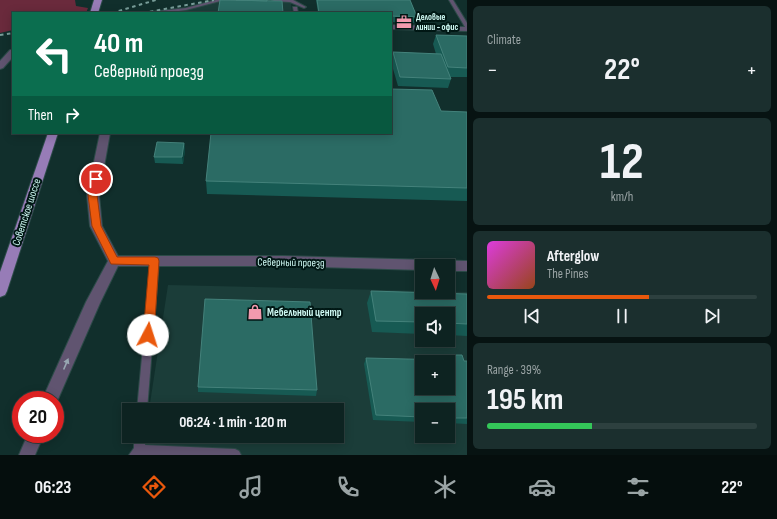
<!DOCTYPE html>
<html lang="en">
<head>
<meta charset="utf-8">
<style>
  :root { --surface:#0d2321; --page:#1b2f2e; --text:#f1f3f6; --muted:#9aa4a5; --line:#2d403f; --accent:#ea580c }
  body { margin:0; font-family:"Sofia Sans Condensed",sans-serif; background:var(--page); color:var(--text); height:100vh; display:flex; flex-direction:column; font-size:15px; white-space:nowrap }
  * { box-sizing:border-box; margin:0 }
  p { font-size:13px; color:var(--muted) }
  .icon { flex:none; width:22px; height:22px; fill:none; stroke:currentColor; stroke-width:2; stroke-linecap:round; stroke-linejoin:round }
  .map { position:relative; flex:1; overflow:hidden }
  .sheet { display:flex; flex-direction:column; gap:6px; padding:6px; background:#071312; width:310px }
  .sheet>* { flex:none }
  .top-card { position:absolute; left:12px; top:12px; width:380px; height:122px; border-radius:0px; box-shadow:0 2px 10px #0003,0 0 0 1px var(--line); background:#0b6e4f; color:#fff; overflow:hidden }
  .needle { width:26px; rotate:176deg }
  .tools { position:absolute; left:415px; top:259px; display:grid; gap:8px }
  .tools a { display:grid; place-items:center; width:40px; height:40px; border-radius:0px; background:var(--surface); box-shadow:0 2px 10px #0003,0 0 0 1px var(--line); font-size:20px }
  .speed { position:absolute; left:12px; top:391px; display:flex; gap:8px; font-size:20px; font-weight:700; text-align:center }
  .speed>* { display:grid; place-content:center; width:52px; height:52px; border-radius:50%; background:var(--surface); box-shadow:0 2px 10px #0003,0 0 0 1px var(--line); line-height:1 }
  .speed .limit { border:6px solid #d22; background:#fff; color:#111 }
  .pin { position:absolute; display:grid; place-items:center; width:34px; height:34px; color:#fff; margin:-17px; border:2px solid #fff; border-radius:50%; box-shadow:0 1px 4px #0007 }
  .me { position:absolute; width:44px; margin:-22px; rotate:5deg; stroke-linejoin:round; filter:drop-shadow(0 0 3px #0008) }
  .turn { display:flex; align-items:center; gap:14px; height:84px; padding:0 16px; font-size:18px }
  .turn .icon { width:52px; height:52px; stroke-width:2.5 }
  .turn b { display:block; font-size:28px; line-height:34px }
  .then { display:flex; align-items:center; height:38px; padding:0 16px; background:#0003; gap:8px; font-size:15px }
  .big { font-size:30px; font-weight:700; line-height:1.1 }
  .sheet .tile { flex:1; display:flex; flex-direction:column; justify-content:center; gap:6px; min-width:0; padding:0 14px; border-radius:6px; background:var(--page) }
  .sheet .dial { align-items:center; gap:0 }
  .dial b { font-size:52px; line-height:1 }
  .song { display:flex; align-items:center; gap:12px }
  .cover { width:48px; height:48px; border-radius:6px; background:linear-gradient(135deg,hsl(300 70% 55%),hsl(20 70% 35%)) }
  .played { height:4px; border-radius:2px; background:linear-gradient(90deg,var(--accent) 60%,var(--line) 60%) }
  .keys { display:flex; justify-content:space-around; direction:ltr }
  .heat { display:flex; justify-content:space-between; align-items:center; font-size:22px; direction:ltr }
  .charge { height:6px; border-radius:3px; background:linear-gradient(90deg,#34c759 39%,var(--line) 0) }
  .trip { position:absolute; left:122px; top:403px; width:222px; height:40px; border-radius:0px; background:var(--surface); box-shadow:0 2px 10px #0003,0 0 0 1px var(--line); font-weight:700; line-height:40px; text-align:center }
  .dock { display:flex; height:64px; justify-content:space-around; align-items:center; background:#050e0d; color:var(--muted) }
  .dock .icon { width:28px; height:28px }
  .dock .active { color:var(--accent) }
  .dock b { font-size:18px; color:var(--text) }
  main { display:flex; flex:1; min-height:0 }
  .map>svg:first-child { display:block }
  .built { fill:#1b3d39; fill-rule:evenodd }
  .green { fill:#6a2a3c }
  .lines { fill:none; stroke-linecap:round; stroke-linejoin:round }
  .lane-casing { stroke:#2c4b48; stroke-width:2 }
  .street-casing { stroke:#2c4b48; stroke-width:2 }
  .primary-casing { stroke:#2c4b48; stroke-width:2 }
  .lane { fill:#605470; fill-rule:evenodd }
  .street { fill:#605470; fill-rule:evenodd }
  .primary { fill:#977cb7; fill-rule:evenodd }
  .rail { stroke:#789d99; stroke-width:2; stroke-dasharray:3.5 3.5; stroke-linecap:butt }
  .wall { fill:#175a53 }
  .shaded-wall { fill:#0c423c }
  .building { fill:#2b6b64; stroke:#44827b; fill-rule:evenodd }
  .oneway { fill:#98a7b2 }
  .route { fill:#ea580c; stroke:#983908 }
  .labels { text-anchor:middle; stroke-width:4; stroke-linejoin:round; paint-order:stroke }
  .far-poi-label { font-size:9px; font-weight:bold; fill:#cffaf4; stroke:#001714; text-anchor:start }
  .street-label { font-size:11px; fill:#cffaf4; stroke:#001714 }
  .poi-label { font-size:11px; font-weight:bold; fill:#cffaf4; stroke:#001714; text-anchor:start }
</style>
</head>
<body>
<main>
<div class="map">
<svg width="467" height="455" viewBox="0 0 467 455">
  <rect width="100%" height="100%" fill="#112f2c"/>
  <g class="built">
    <path d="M 225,0 L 291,2 L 292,13 L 174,13 Z"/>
    <path d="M 168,285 L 467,292 L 467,455 L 142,455 L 145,436 L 337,436 L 337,410 L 149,410 ZM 422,314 L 448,314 L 448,340 L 422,340 ZM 422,362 L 448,362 L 448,388 L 422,388 ZM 422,410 L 448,410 L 448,436 L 422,436 Z"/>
  </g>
  <path class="green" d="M 0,0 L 75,0 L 76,6 L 88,8 L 86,13 L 13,13 L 13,30 L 0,33 Z"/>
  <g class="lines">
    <g class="lane-casing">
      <g id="lane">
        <path d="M 216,0 L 224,0 L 186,10 L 164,13 L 149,13 L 151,12 L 186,8 Z"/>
        <path d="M 272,0 L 293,0 L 306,7 L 304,8 L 290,2 L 274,1 Z"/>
        <path d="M 449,0 L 453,0 L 467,23 L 467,31 L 391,29 L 391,25 L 465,27 Z"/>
        <path d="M 293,7 L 297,7 L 298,13 L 294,13 Z"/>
        <path d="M 155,258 L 158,259 L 159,261 L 147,410 L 137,410 L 151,261 L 152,259 Z"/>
        <path d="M 134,436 L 146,436 L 145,445 L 235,449 L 239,451 L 241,455 L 129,455 L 134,448 Z"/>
      </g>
    </g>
    <g class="street-casing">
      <g id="street">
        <path d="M 10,50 L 13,50 L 13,57 L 3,68 L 0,69 L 0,61 Z"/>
        <path d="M 100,133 L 110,133 L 99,195 L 102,226 L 118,256 L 283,256 L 467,261 L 467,271 L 448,271 L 448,266 L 422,266 L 422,270 L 283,266 L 118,266 L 100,303 L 55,406 L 55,400 L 42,400 L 86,302 L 108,261 L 90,226 L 87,195 Z"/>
        <path d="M 28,434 L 44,434 L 35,455 L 19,455 Z"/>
      </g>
    </g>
    <g class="primary-casing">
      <g id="primary">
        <path d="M 94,0 L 102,0 L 98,13 L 90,13 Z"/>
        <path d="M 48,133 L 58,133 L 7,291 L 5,295 L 0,297 L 0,272 Z"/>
      </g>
    </g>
    <use href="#lane" class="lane"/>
    <use href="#street" class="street"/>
    <use href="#primary" class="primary"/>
    <g class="rail">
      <path d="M 112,13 L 156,0"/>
      <path d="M 143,13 L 214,0"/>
      <path d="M 0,35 L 13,33"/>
    </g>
  </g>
  <g class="wall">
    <path d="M 316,0 L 410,0 L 417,17 L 416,23 L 391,22 L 391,13 L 318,13 Z"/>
    <path d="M 436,35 L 467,36 L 467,77 L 450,77 L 451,79 L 448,88 L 398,86 L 391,62 L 393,52 L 436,54 L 433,44 Z"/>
    <path d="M 441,111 L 467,112 L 467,201 L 207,194 L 206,181 Z"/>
    <path d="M 184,143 L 185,150 L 183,164 L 155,163 L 154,157 Z"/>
    <path d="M 371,291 L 467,294 L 467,336 L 448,335 L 448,314 L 422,314 L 422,334 L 372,332 L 367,303 Z"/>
    <path d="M 445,355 L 464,361 L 467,361 L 467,424 L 448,423 L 448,410 L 422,410 L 422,422 L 373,420 L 364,364 L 366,358 L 441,360 Z"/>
    <path d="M 198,387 L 317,390 L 316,396 L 198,392 Z"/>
  </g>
  <path class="shaded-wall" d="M 184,143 L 185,150 L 183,164 L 182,157 Z"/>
  <g class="building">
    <path d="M 220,0 L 282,1 L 283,13 L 218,13 Z"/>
    <path d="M 236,0 L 267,0 L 267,1 Z"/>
    <path d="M 317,0 L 410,0 L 417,17 L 391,16 L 391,13 L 319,13 Z"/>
    <path d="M 436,35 L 467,36 L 467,68 L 448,67 Z"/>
    <path d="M 393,52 L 441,54 L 451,79 L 400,77 Z"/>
    <path d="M 391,89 L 432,90 L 441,111 L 467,112 L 467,188 L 206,181 L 211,133 L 391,133 Z"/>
    <path d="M 157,142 L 184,143 L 182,157 L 154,157 Z"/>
    <path d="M 371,291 L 467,294 L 467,324 L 448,323 L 448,314 L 422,314 L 422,322 L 376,321 Z"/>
    <path d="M 205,299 L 310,302 L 317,390 L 198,387 Z"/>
    <path d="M 445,355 L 462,355 L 464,361 L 467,361 L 467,418 L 448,418 L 448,410 L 422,410 L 422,417 L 376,415 L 366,358 L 447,360 ZM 422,362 L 448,362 L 448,388 L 422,388 Z"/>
  </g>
  <defs><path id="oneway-solid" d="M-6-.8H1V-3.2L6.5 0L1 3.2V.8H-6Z"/></defs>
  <use class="oneway" href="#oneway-solid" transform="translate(66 364) rotate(-67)"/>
  <path class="route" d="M 96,176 L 100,179 L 97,195 L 101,226 L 117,257 L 155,257 L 158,258 L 159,261 L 154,335 L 152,339 L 148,340 L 145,339 L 143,335 L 149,265 L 111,264 L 92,226 L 88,195 L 91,179 Z"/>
  <defs>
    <g id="office-bare" transform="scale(1.2)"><path d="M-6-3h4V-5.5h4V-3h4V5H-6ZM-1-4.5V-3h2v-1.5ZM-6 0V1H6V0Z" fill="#f29aae" stroke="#001714" stroke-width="2.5" paint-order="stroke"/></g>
    <g id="shop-bare" transform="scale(1.2)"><path d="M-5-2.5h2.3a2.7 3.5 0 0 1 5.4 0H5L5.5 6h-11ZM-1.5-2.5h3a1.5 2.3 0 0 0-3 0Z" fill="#f29aae" stroke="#001714" stroke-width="2.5" paint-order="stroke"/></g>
  </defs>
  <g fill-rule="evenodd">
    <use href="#office-bare" x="404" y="22"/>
    <use href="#shop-bare" x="255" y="312"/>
  </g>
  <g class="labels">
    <g class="far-poi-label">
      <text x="416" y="20">Деловые<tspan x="416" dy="10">линии - офис</tspan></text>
    </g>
    <g class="street-label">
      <text transform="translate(26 212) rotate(-72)" y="4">Советское шоссе</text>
      <text transform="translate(291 262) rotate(1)" y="4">Северный проезд</text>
    </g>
    <g class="poi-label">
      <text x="267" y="316">Мебельный центр</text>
    </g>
  </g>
</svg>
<div class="tools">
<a><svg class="needle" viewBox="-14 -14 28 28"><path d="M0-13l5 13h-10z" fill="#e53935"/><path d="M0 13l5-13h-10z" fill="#9aa4a5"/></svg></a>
<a><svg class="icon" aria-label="sound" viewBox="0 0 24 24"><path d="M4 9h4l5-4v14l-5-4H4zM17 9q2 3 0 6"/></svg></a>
<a>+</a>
<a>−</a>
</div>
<div class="speed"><div class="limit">20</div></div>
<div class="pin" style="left:96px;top:179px;background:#d93025"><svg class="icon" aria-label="arrive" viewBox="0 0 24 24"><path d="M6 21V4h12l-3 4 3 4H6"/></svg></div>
<svg class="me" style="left:148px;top:335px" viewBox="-20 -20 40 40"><circle r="19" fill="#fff"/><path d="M0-13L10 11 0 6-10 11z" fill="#ea580c"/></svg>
<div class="trip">06:24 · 1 min · 120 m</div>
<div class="top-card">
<div class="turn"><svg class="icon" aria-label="left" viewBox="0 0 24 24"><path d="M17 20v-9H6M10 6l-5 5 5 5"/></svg><div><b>40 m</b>Северный проезд</div></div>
<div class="then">Then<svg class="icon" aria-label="right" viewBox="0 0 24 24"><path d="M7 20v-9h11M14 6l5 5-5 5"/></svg></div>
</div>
</div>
<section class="sheet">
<div class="tile"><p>Climate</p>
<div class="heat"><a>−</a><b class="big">22°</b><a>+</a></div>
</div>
<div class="tile dial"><b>12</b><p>km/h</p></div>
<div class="tile">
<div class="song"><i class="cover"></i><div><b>Afterglow</b><p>The Pines</p></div></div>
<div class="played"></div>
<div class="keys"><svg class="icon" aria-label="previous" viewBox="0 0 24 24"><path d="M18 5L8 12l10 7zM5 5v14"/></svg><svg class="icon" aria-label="pause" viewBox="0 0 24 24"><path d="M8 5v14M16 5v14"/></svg><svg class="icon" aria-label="next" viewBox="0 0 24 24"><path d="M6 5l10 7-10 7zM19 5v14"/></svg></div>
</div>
<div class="tile"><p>Range · 39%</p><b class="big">195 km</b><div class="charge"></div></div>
</section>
</main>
<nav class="dock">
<b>06:23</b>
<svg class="icon active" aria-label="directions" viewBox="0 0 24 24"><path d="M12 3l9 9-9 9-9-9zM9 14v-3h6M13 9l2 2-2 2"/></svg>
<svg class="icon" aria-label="music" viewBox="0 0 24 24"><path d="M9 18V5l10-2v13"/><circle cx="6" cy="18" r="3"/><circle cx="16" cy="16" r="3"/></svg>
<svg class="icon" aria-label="phone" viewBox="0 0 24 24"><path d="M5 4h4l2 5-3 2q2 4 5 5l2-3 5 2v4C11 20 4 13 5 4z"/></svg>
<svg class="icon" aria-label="climate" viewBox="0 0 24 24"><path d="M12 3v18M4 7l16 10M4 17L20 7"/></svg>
<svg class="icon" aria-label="car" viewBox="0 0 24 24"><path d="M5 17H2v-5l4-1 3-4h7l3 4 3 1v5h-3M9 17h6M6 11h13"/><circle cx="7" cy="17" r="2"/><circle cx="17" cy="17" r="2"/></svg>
<svg class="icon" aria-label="filters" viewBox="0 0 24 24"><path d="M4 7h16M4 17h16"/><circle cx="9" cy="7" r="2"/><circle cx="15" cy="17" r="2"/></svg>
<b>22°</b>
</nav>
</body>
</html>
